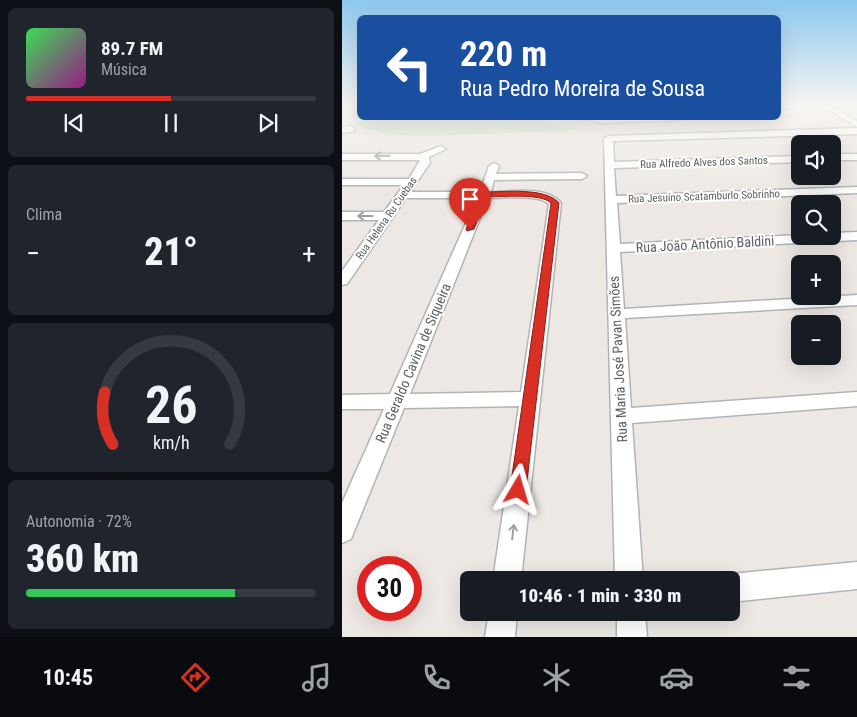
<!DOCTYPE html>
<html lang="pt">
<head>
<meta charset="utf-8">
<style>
  :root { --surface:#171b24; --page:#20242c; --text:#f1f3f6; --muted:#9ea1a6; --line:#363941; --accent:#d93025 }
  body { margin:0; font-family:"Roboto Condensed",sans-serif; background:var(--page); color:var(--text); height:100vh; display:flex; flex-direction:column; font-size:19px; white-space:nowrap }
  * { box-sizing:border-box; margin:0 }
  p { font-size:16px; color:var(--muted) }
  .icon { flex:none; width:28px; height:28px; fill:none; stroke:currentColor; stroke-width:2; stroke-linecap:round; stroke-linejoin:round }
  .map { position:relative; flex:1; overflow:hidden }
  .details { display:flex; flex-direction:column; gap:8px; padding:8px; background:#0d0f14; width:342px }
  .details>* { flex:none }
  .guide { position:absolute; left:15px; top:15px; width:424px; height:105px; border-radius:8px; box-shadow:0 5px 20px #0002; background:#1a4fa0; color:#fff; overflow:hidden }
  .buttons { position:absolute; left:449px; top:135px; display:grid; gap:10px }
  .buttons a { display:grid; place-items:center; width:50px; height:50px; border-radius:8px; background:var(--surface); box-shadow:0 5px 20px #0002; font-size:25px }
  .speed { position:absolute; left:15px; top:556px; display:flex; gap:10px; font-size:25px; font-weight:700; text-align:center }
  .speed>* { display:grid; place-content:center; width:65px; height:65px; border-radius:50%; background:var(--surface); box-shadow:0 5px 20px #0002; line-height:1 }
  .speed .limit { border:8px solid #d22; background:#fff; color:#111 }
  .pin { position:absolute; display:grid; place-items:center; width:42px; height:42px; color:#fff; margin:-51px -21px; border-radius:50% 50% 50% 0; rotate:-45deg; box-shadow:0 0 5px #0007 }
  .pin .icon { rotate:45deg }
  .me { position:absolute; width:55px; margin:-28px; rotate:7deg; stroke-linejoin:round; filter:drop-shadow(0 0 4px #0008) }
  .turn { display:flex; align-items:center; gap:18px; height:105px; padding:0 20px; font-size:22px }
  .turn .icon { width:65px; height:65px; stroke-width:2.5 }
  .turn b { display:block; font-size:35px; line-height:42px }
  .big { font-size:38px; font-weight:800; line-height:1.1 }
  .details .tile { flex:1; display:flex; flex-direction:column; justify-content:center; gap:8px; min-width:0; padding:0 18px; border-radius:8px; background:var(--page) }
  .details .dial { align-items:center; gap:0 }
  .dial svg { height:130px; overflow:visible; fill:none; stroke:var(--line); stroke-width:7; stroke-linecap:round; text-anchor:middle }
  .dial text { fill:var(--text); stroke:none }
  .song { display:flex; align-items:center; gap:15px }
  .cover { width:60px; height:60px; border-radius:8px; background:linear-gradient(135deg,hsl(130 70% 55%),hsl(310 70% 35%)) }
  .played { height:5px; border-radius:2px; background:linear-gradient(90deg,var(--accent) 50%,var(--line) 50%) }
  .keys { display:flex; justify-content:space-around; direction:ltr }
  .heat { display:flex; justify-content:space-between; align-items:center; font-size:28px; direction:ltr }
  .charge { height:8px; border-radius:4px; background:linear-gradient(90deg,#34c759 72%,var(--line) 0) }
  .trip { position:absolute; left:118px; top:571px; width:280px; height:50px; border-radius:8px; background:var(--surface); box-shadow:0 5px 20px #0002; font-weight:800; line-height:50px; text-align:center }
  .tab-bar { display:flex; height:80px; justify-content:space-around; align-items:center; background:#090b0e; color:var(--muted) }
  .tab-bar .icon { width:35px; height:35px }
  .tab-bar .selected { color:var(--accent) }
  .tab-bar b { font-size:22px; color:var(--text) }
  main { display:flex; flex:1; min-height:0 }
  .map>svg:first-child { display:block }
  .green { fill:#c8e3c0 }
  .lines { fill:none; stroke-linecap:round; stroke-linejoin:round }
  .stream { stroke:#a6e7f9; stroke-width:2.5 }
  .minor-casing { stroke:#b0b4b7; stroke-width:3 }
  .minor { fill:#fff; fill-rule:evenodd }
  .oneway { stroke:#9da0a1 }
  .route { fill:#d93025; stroke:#8d1f18 }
  .labels { text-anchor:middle; stroke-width:4; stroke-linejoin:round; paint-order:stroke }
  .far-street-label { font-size:11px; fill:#5b6062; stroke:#fff }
  .street-label { font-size:14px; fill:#5b6062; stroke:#fff }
</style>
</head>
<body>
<main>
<section class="details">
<div class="tile">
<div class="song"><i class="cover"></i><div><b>89.7 FM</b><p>Música</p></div></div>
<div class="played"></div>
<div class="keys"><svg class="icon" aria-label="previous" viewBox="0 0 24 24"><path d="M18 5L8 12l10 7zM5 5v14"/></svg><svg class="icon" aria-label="pause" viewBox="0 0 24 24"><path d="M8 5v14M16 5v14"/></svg><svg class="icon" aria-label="next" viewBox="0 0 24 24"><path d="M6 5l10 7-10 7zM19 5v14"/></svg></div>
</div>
<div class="tile"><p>Clima</p>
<div class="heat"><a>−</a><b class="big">21°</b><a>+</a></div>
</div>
<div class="tile dial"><svg viewBox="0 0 100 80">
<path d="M14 69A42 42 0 1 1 86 69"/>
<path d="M14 69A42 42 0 0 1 9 37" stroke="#d93025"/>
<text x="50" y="56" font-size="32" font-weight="700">26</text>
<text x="50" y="72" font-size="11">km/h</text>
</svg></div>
<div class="tile"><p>Autonomia · 72%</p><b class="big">360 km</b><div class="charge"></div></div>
</section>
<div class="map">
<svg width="515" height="637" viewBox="0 0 515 637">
  <rect width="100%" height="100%" fill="#ede8e3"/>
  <path class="green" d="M 17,111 L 18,118 L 197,118 L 196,119 L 205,123 L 243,130 L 87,136 L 49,135 L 33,130 L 23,130 L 22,127 C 10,124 13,120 9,112 Z"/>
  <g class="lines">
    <path class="stream" d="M 154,126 L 171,118"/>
    <g class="minor-casing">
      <g id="minor">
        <path d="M 444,105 L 453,105 L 458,110 L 455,114 L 436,116 L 436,112 L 449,110 Z"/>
        <path d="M 479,105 L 488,105 L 515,121 L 515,127 Z"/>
        <path d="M 241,118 L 345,118 L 341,120 L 259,123 Z"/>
        <path d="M 9,126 L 13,129 L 12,131 L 0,133 L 0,127 Z"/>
        <path d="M 515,128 L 515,134 L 271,141 L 272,162 L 458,156 L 458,162 L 272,168 L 274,196 L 515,187 L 515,193 L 275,203 L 278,244 L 458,235 L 490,236 L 490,233 L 515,232 L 515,240 L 278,252 L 282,309 L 515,295 L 515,305 L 283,318 L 289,408 L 515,392 L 515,406 L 290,423 L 301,580 L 273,580 L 262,139 L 266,136 Z"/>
        <path d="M 99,146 L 104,149 L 87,157 L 88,163 L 68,192 L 138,192 L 147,166 L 152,163 L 157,166 L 154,174 L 240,173 L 245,176 L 240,179 L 152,180 L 149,192 C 169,192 205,185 219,203 L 179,580 L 151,580 L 177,406 L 62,408 L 9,539 L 0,543 L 0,503 L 42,409 L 0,409 L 0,395 L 48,394 L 135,198 L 64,198 L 5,284 L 0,285 L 0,271 L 37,220 L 0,220 L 0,212 L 42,212 L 62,185 L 0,185 L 0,179 L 67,179 L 78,160 L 0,160 L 0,154 L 78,154 ZM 146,198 C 160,198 198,194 207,204 L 179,392 L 68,394 Z"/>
        <rect x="490" y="154" width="25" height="6"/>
        <path d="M 515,562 L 515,589 L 389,602 L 389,580 L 379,580 L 389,574 Z"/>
        <path d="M 147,612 L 175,612 L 173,637 L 143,637 Z"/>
        <path d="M 275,612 L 303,612 L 305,637 L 275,637 Z"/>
      </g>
    </g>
    <use href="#minor" class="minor"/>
  </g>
  <defs><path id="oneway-shaft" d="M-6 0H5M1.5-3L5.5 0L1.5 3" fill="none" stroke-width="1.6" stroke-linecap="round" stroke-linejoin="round" transform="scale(1.25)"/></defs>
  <g class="oneway">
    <use href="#oneway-shaft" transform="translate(40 156) rotate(179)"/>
    <use href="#oneway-shaft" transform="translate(23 216) rotate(180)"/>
    <use href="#oneway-shaft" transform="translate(171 532) rotate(-83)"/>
  </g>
  <linearGradient id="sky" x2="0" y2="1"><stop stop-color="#8dc8ef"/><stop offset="0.54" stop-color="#f7f5f2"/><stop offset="1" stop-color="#f7f5f2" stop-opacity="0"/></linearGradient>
  <rect width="515" height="194" fill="url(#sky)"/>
  <path class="route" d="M 142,192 C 162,192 204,187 217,203 L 184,490 L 182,495 L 176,497 L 170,495 L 168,490 L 209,203 C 199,193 160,197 145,197 L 132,229 L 125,231 L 124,229 L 139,194 Z"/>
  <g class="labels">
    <g class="far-street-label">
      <text transform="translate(362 162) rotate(-2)" y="4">Rua Alfredo Alves dos Santos</text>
      <text transform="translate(362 196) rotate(-2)" y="4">Rua Jesuíno Scatamburlo Sobrinho</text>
      <text transform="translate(44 218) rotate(-55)" y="4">Rua Helena Ru Cuebas</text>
    </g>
    <g class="street-label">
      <text transform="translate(363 244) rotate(-3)" y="5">Rua João Antônio Baldini</text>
      <text transform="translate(276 359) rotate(-93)" y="5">Rua Maria José Pavan Simões</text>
      <text transform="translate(71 363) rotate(-67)" y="5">Rua Geraldo Cavina de Siqueira</text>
    </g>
  </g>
</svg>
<div class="buttons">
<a><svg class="icon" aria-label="sound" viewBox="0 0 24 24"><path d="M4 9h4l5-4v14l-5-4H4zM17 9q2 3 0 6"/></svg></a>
<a><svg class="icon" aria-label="search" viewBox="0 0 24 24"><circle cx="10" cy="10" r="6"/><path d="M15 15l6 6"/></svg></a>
<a>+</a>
<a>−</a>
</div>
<div class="speed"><div class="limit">30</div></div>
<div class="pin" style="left:128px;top:229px;background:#d93025"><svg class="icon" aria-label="arrive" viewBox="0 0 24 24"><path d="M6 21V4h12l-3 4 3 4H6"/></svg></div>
<svg class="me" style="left:176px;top:490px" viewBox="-20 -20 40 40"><path d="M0-17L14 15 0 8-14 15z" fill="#d93025" stroke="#fff" stroke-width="4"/></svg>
<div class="trip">10:46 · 1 min · 330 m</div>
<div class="guide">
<div class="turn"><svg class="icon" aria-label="left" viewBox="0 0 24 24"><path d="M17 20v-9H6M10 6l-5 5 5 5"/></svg><div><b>220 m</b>Rua Pedro Moreira de Sousa</div></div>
</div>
</div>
</main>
<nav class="tab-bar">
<b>10:45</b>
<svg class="icon selected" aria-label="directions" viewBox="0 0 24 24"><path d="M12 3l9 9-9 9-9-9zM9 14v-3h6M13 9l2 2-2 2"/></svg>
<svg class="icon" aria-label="music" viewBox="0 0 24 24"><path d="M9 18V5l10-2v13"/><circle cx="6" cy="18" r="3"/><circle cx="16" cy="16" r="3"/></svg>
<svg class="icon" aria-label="phone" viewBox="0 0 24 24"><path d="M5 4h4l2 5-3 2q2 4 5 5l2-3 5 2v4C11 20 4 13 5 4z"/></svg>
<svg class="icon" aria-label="climate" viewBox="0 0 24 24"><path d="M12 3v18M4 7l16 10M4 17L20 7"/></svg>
<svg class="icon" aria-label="car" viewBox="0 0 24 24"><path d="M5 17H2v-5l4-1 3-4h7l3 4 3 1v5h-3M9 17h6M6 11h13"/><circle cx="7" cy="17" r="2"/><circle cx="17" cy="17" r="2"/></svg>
<svg class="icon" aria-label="filters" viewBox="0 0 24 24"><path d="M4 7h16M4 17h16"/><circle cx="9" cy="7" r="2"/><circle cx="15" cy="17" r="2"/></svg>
</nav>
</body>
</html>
